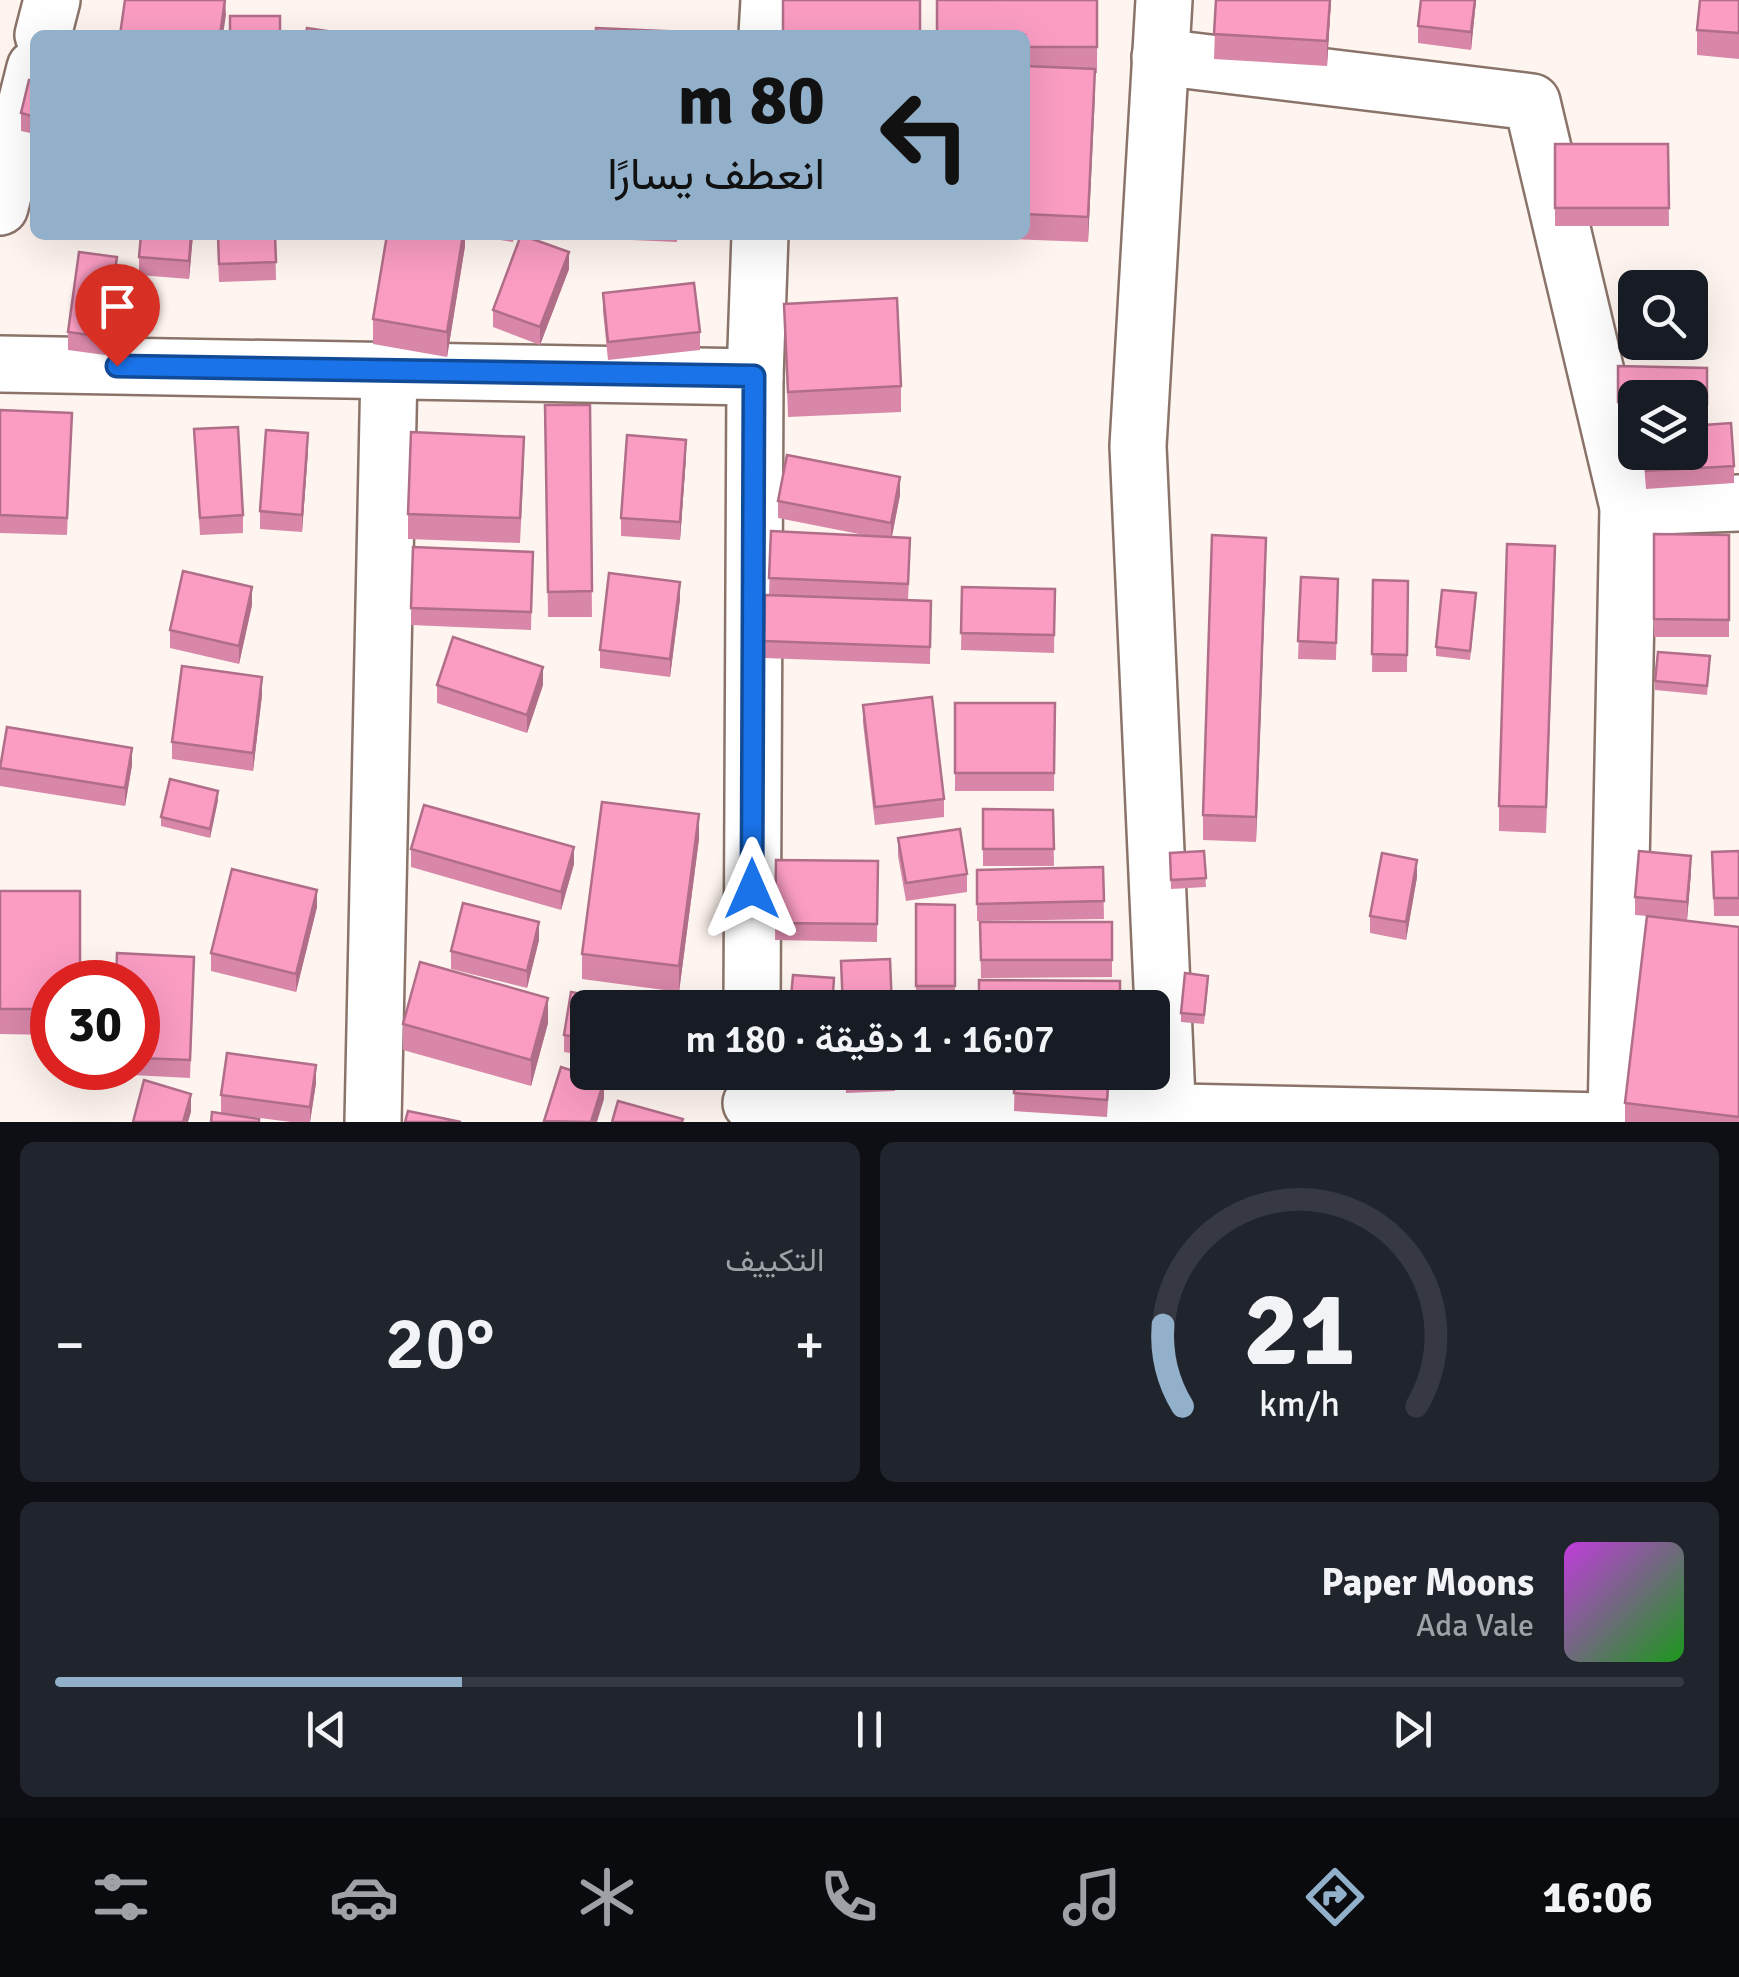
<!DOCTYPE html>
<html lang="ar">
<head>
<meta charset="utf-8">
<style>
  :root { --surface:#171b24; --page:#20242c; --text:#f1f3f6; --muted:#9ea1a6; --line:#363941; --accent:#92b0ca }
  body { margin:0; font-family:Signika,Vazirmatn,sans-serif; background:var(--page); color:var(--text); direction:rtl; height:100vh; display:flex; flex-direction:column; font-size:38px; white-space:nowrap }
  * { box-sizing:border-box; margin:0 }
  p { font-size:32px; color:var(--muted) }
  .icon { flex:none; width:55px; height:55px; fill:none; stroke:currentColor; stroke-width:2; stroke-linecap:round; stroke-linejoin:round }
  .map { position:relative; height:1122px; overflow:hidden; direction:ltr }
  .sheet { display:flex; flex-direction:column; gap:20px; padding:20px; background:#0d0f14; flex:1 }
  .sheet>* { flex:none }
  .banner { position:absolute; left:30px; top:30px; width:1000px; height:210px; border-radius:15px; box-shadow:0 10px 40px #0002; direction:rtl; background:#92b0ca; color:#111; overflow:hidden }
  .buttons { position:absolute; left:1618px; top:270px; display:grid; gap:20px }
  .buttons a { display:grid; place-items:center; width:90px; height:90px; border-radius:15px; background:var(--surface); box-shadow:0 10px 40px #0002; font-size:50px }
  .speed { position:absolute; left:30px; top:960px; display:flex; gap:20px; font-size:50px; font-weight:700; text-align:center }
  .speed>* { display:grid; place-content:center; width:130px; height:130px; border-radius:50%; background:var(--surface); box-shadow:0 10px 40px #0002; line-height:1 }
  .speed .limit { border:15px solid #d22; background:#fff; color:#111 }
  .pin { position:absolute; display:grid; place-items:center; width:85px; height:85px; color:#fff; margin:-102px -42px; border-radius:50% 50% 50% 0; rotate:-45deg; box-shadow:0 0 10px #0007 }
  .pin .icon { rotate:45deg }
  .me { position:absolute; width:110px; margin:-55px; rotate:0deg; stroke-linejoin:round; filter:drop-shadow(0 0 8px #0008) }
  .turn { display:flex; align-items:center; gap:35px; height:210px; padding:0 40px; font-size:45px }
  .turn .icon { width:130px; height:130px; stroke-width:2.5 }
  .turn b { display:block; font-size:70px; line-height:85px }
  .big { font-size:75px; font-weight:600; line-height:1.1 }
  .sheet .tile { flex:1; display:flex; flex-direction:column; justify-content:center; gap:15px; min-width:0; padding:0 35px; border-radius:15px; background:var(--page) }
  .sheet .dial { align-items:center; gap:0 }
  .dial svg { height:260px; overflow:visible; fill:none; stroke:var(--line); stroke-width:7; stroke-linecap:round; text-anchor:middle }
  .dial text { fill:var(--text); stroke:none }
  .song { display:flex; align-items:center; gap:30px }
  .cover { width:120px; height:120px; border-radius:15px; background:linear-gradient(135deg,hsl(290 70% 55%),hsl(120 70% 35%)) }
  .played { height:10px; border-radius:5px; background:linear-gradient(90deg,var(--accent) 25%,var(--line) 25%) }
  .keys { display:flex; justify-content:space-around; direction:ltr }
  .heat { display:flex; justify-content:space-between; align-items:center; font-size:55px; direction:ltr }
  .sheet .tiles { flex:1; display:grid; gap:20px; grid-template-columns:1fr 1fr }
  .tile:last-child { grid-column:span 2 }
  .trip { position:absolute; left:570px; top:990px; width:600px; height:100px; border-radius:15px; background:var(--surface); box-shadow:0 10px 40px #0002; font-weight:600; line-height:100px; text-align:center; direction:rtl }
  .tabs { display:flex; height:160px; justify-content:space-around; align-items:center; background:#090b0e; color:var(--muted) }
  .tabs .icon { width:70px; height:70px }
  .tabs .on { color:var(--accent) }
  .tabs b { font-size:45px; color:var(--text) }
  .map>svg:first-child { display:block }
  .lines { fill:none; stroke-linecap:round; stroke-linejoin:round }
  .minor-casing { stroke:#8a746a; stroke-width:60 }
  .minor { stroke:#fff; stroke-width:55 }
  .wall { fill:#d887a8 }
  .shaded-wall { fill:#b06e88 }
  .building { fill:#fb9dc3; stroke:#b06e88; stroke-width:2.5 }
  .route-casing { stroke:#114b97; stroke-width:25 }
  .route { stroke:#1a73e8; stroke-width:18 }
</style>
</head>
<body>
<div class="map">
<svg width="1739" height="1122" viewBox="0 0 1739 1122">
  <rect width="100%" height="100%" fill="#fff5f0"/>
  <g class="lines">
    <g class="minor-casing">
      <g id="minor">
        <path d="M 1164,0 L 1138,446 L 1168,1122"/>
        <path d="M 43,35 L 52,0"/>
        <path d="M 767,35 L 769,0"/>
        <path d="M 1160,57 L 1532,102 L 1628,507 L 1616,1122"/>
        <path d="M 0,207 L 35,68"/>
        <path d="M 0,364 L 755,377"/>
        <path d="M 1628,507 L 1739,503"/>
        <path d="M 752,1008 L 755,377 L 760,235"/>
        <path d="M 751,1103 L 1652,1122"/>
        <path d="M 373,1122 L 389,370"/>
      </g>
    </g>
    <use href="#minor" class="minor"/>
  </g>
  <g class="wall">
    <path d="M 1097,0 L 1097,73 L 1095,73 L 1088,242 L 957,237 L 957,235 L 1025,235 L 1025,35 Z"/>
    <path d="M 1216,0 L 1331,0 L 1327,66 L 1214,59 Z"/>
    <path d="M 1476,0 L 1471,50 L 1418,43 L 1418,26 Z"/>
    <path d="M 1739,0 L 1739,59 L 1697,55 L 1697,30 Z"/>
    <path d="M 35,81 L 35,134 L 21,131 L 21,113 Z"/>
    <path d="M 1555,144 L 1668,144 L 1669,226 L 1555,226 Z"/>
    <path d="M 193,235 L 189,279 L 139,275 L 139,257 Z"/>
    <path d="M 217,235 L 275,235 L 276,280 L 219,282 Z"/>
    <path d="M 465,235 L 465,246 L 447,357 L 373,344 L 373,319 Z"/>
    <path d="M 469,235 L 514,235 L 513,242 Z"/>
    <path d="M 587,235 L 677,235 L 677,242 L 587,238 Z"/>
    <path d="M 569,269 L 540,345 L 493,327 L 493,310 Z"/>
    <path d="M 117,275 L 105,355 L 68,350 L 68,332 Z"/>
    <path d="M 603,293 L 700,332 L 700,350 L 608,360 L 603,311 Z"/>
    <path d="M 784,304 L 901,386 L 901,412 L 788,417 Z"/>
    <path d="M 1618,366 L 1707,368 L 1707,421 L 1690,421 L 1690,398 L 1635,398 L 1635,420 L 1618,420 Z"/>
    <path d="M 545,405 L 590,405 L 592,617 L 548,617 Z"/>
    <path d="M 0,410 L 72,413 L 67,535 L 0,533 Z"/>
    <path d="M 194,429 L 243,515 L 243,533 L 200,535 Z"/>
    <path d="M 308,451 L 302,532 L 260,529 L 260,511 Z"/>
    <path d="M 1643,452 L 1690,452 L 1734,466 L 1734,483 L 1646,489 Z"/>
    <path d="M 686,457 L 680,540 L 621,536 L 621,518 Z"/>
    <path d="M 524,462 L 520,543 L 408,539 L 408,514 Z"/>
    <path d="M 900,495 L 892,537 L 910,556 L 908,600 L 931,601 L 930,664 L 764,658 L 765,595 L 769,595 L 771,531 L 869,536 L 778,518 L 778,501 Z"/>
    <path d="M 1654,534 L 1729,535 L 1729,637 L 1654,637 Z"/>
    <path d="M 413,547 L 533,552 L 531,630 L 411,625 Z"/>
    <path d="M 1266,563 L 1256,842 L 1203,840 L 1203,815 Z"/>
    <path d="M 1555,571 L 1546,833 L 1499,831 L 1499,806 Z"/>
    <path d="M 1301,577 L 1338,579 L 1336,660 L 1298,659 Z"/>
    <path d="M 1373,580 L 1408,581 L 1407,672 L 1372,672 Z"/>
    <path d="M 962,587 L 1055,589 L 1054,653 L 961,650 Z"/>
    <path d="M 680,599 L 670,677 L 600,668 L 600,650 Z"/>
    <path d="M 1476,602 L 1470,660 L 1436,656 L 1436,647 Z"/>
    <path d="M 252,605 L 239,664 L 170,648 L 170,630 Z"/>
    <path d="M 1710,665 L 1707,695 L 1655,690 L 1655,681 Z"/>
    <path d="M 437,685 L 543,685 L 527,733 L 437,703 Z"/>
    <path d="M 262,695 L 253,771 L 172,759 L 172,742 Z"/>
    <path d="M 955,703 L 1055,703 L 1054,791 L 955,791 Z"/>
    <path d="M 863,705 L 944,799 L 944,817 L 875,825 L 863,723 Z"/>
    <path d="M 132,765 L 125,806 L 0,786 L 0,768 Z"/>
    <path d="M 218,800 L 210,838 L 161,826 L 161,817 Z"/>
    <path d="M 983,809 L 1053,810 L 1054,866 L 983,866 Z"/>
    <path d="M 898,838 L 967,874 L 967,892 L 906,901 L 898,856 Z"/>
    <path d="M 699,839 L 679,992 L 582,979 L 582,954 Z"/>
    <path d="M 411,849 L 574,864 L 561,910 L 411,867 Z"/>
    <path d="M 1204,851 L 1206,887 L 1171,889 L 1170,853 Z"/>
    <path d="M 1739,851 L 1739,916 L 1714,916 L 1712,852 Z"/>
    <path d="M 776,860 L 878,861 L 877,942 L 775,940 Z"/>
    <path d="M 1103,867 L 1104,919 L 977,921 L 977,870 Z"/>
    <path d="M 1691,873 L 1687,920 L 1652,917 L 1739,927 L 1739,1122 L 1625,1122 L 1625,1103 L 1647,916 L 1635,915 L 1635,897 Z"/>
    <path d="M 1417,877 L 1406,940 L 1370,933 L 1370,916 Z"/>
    <path d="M 0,891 L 52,982 L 52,1035 L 0,1034 Z"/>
    <path d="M 916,904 L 955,905 L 955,1004 L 916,1003 Z"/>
    <path d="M 317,907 L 296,992 L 211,971 L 211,953 Z"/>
    <path d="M 980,922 L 1112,922 L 1112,977 L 981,978 Z"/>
    <path d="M 539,940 L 527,988 L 451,969 L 451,951 Z"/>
    <path d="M 194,975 L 190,1078 L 113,1074 L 113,1068 L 138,1068 L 138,982 Z"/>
    <path d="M 1208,985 L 1204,1024 L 1181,1022 L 1181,1013 Z"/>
    <path d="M 588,1008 L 588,1056 L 564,1052 L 564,1035 Z"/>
    <path d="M 548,1023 L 531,1086 L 403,1050 L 403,1024 Z"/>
    <path d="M 786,1072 L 829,1072 L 828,1087 L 786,1084 Z"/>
    <path d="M 845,1072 L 895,1072 L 895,1091 L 846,1093 Z"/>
    <path d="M 1015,1072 L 1110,1072 L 1107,1117 L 1014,1111 Z"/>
    <path d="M 316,1083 L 310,1122 L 291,1122 L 221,1113 L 221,1095 Z"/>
  </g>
  <g class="shaded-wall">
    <path d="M 225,0 L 226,15 L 223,35 L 220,35 Z"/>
    <path d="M 1330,0 L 1331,0 L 1327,66 L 1327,41 Z"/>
    <path d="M 1475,0 L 1476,0 L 1471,50 L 1471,32 Z"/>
    <path d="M 1095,69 L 1095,95 L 1088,242 L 1088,217 Z"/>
    <path d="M 191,235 L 193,235 L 189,279 L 189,261 Z"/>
    <path d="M 463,235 L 465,235 L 465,246 L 447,357 L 447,332 Z"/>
    <path d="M 569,252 L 569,269 L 540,345 L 540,327 Z"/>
    <path d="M 117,257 L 117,275 L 105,355 L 105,337 Z"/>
    <path d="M 308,433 L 308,451 L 302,532 L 302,515 Z"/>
    <path d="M 686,440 L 686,457 L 680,540 L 680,522 Z"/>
    <path d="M 900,477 L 900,495 L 891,540 L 891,523 Z"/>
    <path d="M 1266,538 L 1266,563 L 1256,842 L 1256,817 Z"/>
    <path d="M 680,582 L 680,599 L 670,677 L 670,659 Z"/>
    <path d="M 252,587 L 252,605 L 239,664 L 239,646 Z"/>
    <path d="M 543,667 L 543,685 L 527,733 L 527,715 Z"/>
    <path d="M 262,677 L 262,695 L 253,771 L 253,753 Z"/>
    <path d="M 132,748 L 132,765 L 125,806 L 125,788 Z"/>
    <path d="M 218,791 L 218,800 L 210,838 L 210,829 Z"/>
    <path d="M 699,814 L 699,839 L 679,992 L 679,966 Z"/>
    <path d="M 574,847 L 574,864 L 561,910 L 561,892 Z"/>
    <path d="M 1691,856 L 1691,873 L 1687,920 L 1687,902 Z"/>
    <path d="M 1417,860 L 1417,877 L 1406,940 L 1406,922 Z"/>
    <path d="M 317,890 L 317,907 L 296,992 L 296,974 Z"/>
    <path d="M 539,922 L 539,940 L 527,988 L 527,971 Z"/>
    <path d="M 548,998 L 548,1023 L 531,1086 L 531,1060 Z"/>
    <path d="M 316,1065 L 316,1083 L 310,1122 L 310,1107 Z"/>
    <path d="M 604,1081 L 604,1099 L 597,1122 L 591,1122 Z"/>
    <path d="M 191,1094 L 191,1112 L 188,1122 L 183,1122 Z"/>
  </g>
  <g class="building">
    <path d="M 125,0 L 225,0 L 220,35 L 120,35 Z"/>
    <rect x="783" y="0" width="137" height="35"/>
    <path d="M 937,0 L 1097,0 L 1097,47 L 1025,47 L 1025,35 L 937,35 Z"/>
    <path d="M 1216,0 L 1330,0 L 1327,41 L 1214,34 Z"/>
    <path d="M 1421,0 L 1475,0 L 1471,32 L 1418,26 Z"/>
    <path d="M 1700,0 L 1739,0 L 1739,33 L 1697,30 Z"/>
    <rect x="230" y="16" width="50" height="19"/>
    <path d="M 307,28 L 353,35 L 306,35 Z"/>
    <path d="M 596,28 L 685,32 L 685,35 L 596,35 Z"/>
    <path d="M 1025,66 L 1095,69 L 1088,217 L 1025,214 Z"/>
    <path d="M 29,80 L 35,81 L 35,117 L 21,113 Z"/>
    <path d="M 1555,144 L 1668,144 L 1669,208 L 1555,208 Z"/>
    <path d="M 141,235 L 191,235 L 189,261 L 139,257 Z"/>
    <path d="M 218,235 L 275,235 L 276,262 L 219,264 Z"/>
    <path d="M 387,235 L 463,235 L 447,332 L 373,319 Z"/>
    <path d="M 521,235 L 569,252 L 540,327 L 493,310 Z"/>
    <path d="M 79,252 L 117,257 L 105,337 L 68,332 Z"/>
    <path d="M 694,283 L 700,332 L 608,342 L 603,293 Z"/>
    <path d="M 897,298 L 901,386 L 788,392 L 784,304 Z"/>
    <path d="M 1618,366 L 1707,368 L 1707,404 L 1690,403 L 1690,398 L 1635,398 L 1635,402 L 1618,402 Z"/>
    <path d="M 545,405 L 590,405 L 592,591 L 548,592 Z"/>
    <path d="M 0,410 L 72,413 L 67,518 L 0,515 Z"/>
    <path d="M 1731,423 L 1734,466 L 1646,471 L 1644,452 L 1690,452 L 1690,426 Z"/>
    <path d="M 238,427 L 243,515 L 200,518 L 194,429 Z"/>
    <path d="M 266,430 L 308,433 L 302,515 L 260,511 Z"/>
    <path d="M 411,432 L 524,437 L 520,518 L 408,514 Z"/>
    <path d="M 627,435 L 686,440 L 680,522 L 621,518 Z"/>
    <path d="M 787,455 L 900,477 L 891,523 L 778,501 Z"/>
    <path d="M 771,531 L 910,538 L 908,584 L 769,578 Z"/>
    <path d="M 1654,534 L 1729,535 L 1729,620 L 1654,619 Z"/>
    <path d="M 1212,535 L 1266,538 L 1256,817 L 1203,815 Z"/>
    <path d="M 1507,544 L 1555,546 L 1546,807 L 1499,806 Z"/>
    <path d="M 413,547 L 533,552 L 531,612 L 411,608 Z"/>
    <path d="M 183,571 L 252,587 L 239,646 L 170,630 Z"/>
    <path d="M 609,573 L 680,582 L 670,659 L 600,650 Z"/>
    <path d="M 1301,577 L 1338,579 L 1336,643 L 1298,641 Z"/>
    <path d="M 1373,580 L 1408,581 L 1407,655 L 1372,654 Z"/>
    <path d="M 962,587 L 1055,589 L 1054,635 L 961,633 Z"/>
    <path d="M 1442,590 L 1476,593 L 1470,651 L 1436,647 Z"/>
    <path d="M 765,595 L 931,601 L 930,647 L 764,641 Z"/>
    <path d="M 453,637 L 543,667 L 527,715 L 437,685 Z"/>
    <path d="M 1658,652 L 1710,656 L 1707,686 L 1655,681 Z"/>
    <path d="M 182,666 L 262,677 L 253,753 L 172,742 Z"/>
    <path d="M 932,697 L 944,799 L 875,807 L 863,705 Z"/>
    <path d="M 955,703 L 1055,703 L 1054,773 L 955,773 Z"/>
    <path d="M 7,727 L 132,748 L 125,788 L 0,768 Z"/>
    <path d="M 170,779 L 218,791 L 210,829 L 161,817 Z"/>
    <path d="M 602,802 L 699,814 L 679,966 L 582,954 Z"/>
    <path d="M 424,805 L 574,847 L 561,892 L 411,849 Z"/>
    <path d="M 983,809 L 1053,810 L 1054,849 L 983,849 Z"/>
    <path d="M 960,829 L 967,874 L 906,883 L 898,838 Z"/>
    <path d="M 1204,851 L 1206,878 L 1171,880 L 1170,853 Z"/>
    <path d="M 1639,851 L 1691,856 L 1687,902 L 1635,897 Z"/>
    <path d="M 1739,851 L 1739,898 L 1714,898 L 1712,852 Z"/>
    <path d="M 1382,853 L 1417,860 L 1406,922 L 1370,916 Z"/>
    <path d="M 776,860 L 878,861 L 877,924 L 775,923 Z"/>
    <path d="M 1103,867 L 1104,901 L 977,904 L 977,870 Z"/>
    <path d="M 232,869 L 317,890 L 296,974 L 211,953 Z"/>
    <path d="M 0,891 L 80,891 L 80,982 L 52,982 L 52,1009 L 0,1009 Z"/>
    <path d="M 463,903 L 539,922 L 527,971 L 451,951 Z"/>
    <path d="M 916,904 L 955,905 L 955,986 L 916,986 Z"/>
    <path d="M 1647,916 L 1739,927 L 1739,1117 L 1625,1103 Z"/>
    <path d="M 980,922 L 1112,922 L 1112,960 L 981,960 Z"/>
    <path d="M 117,953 L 194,957 L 190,1060 L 138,1058 L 138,982 L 116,982 Z"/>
    <path d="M 890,959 L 892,1008 L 843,1008 L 841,961 Z"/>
    <path d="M 420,962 L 548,998 L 531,1060 L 403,1024 Z"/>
    <path d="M 1185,973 L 1208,976 L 1204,1015 L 1181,1013 Z"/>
    <path d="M 793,975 L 834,978 L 832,1008 L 790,1008 Z"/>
    <path d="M 979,980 L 1120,981 L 1120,1008 L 979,1008 Z"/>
    <path d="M 571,992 L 658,1008 L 588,1008 L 588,1039 L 564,1035 Z"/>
    <path d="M 227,1053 L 316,1065 L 310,1107 L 221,1095 Z"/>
    <path d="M 561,1067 L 604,1081 L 591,1122 L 544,1121 Z"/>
    <path d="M 846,1072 L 895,1072 L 895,1074 L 846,1075 Z"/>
    <path d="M 1015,1072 L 1109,1072 L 1107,1100 L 1014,1093 Z"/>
    <path d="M 144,1080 L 191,1094 L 183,1122 L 133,1122 Z"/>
    <path d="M 618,1101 L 683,1119 L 682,1122 L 612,1122 Z"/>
    <path d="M 408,1111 L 461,1122 L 405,1122 Z"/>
    <path d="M 212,1112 L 259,1119 L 259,1122 L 211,1122 Z"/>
  </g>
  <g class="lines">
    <g class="route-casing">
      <path id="route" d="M 117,366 L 754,376 L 752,889"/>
    </g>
    <use href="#route" class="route"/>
  </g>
</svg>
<div class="buttons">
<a><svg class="icon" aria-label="search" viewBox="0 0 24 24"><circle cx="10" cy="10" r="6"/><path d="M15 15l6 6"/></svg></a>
<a><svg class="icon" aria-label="layers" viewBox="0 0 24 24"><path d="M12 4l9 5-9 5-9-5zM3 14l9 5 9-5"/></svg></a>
</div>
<div class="speed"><div class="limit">30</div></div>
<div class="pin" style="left:117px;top:366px;background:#d93025"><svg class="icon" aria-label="arrive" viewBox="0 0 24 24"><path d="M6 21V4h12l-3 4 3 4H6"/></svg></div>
<svg class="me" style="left:752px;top:889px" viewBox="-20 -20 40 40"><path d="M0-17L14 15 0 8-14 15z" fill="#1a73e8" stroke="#fff" stroke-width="4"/></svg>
<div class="trip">16:07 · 1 دقيقة · 180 m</div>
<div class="banner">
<div class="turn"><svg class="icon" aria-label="left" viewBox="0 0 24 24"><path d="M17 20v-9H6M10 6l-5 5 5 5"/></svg><div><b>80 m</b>انعطف يسارًا</div></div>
</div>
</div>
<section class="sheet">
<div class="tiles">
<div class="tile dial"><svg viewBox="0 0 100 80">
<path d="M14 69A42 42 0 1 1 86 69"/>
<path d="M14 69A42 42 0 0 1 8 44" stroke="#92b0ca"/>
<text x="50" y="56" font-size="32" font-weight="700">21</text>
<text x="50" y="72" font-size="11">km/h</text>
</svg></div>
<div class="tile"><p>التكييف</p>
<div class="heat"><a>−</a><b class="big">20°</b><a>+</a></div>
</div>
<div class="tile">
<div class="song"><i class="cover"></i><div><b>Paper Moons</b><p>Ada Vale</p></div></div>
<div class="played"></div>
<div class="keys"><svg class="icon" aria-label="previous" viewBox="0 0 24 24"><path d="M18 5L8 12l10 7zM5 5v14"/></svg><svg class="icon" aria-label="pause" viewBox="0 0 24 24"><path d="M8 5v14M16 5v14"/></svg><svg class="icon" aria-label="next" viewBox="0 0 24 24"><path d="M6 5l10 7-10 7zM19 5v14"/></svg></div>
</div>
</div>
</section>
<nav class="tabs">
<b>16:06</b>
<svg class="icon on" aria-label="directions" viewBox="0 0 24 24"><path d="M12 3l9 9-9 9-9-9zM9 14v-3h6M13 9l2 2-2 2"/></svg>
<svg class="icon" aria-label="music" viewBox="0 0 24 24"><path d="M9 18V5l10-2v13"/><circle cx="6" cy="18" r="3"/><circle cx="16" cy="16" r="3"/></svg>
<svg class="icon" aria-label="phone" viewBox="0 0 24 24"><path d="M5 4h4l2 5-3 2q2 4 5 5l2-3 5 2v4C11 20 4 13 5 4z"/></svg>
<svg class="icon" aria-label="climate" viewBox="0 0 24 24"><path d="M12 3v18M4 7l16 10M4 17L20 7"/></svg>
<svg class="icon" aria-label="car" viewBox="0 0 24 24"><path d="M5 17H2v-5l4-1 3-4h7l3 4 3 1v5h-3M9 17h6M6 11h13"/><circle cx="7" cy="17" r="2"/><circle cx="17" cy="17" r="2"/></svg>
<svg class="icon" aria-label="filters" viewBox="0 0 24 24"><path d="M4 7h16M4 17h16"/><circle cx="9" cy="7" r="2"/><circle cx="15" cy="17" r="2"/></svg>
</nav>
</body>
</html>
